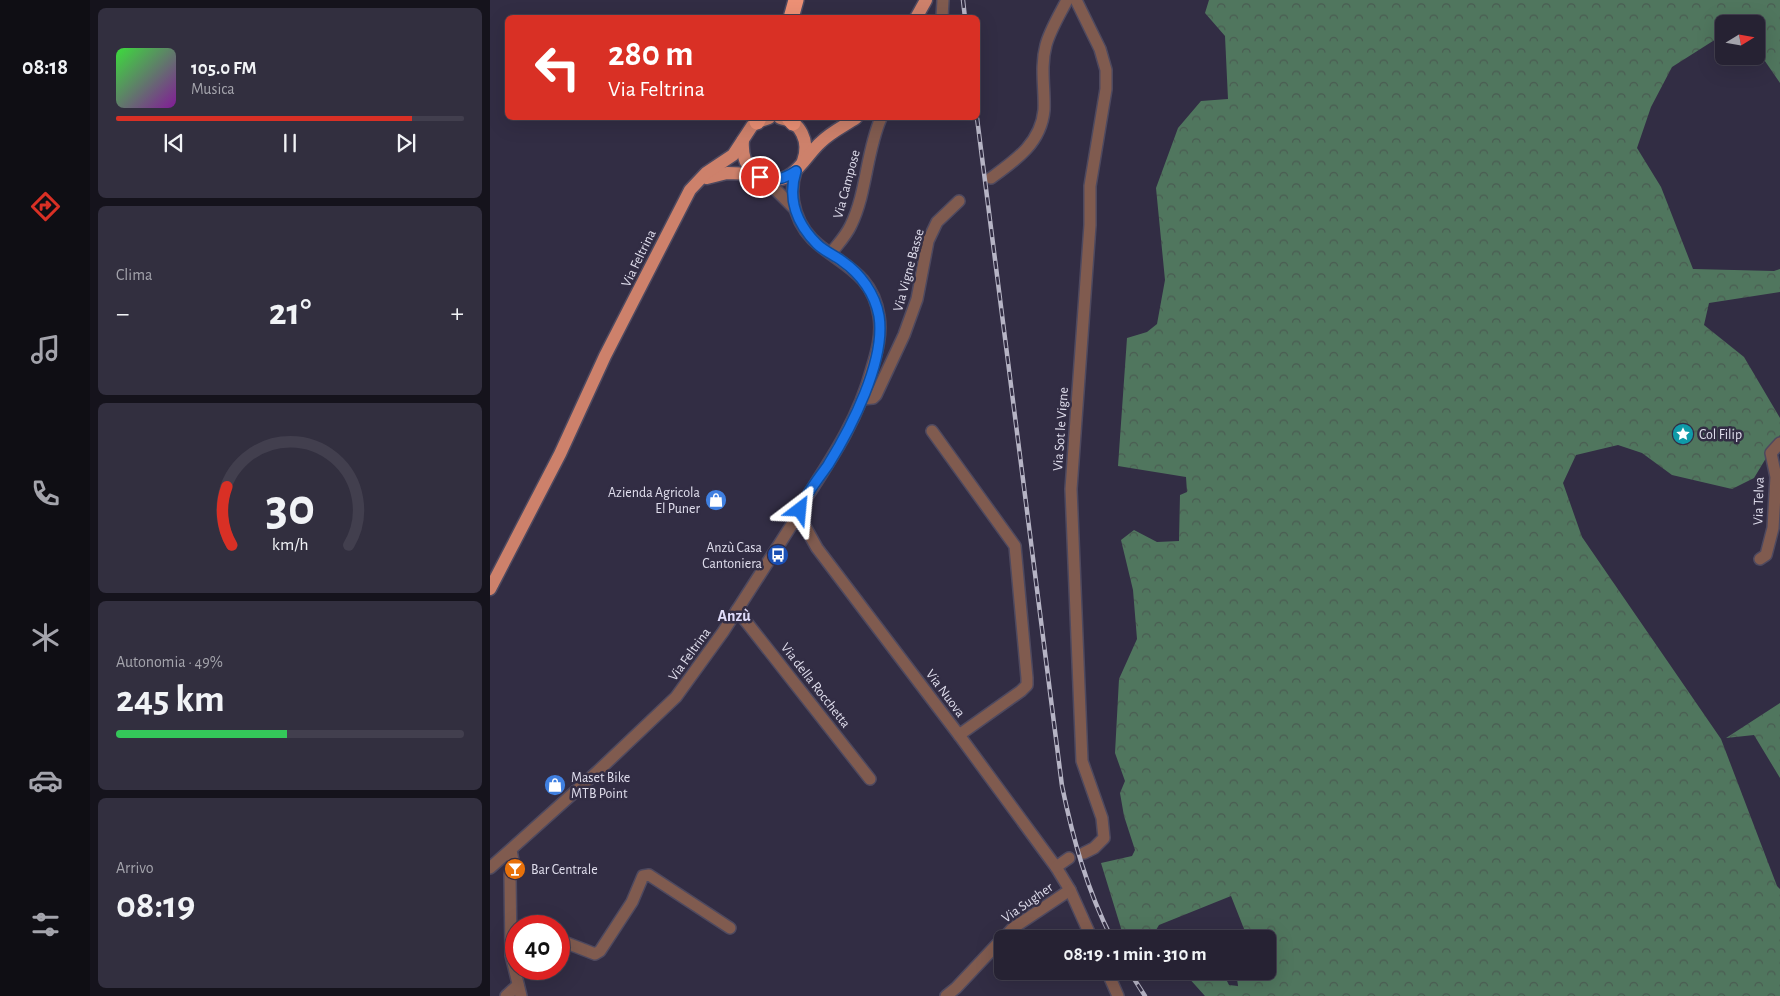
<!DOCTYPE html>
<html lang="it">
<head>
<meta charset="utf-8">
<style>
  :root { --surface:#262233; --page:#322f3f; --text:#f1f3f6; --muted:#a4a4ac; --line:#423f4e; --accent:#d93025 }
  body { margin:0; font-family:"Alegreya Sans",sans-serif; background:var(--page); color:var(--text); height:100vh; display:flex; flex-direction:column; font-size:19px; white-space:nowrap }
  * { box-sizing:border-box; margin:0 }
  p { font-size:16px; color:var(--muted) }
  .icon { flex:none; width:28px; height:28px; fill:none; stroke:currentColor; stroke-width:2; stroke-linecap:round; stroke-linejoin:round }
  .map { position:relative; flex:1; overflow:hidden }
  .side { display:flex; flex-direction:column; gap:8px; padding:8px; background:#15131c; width:400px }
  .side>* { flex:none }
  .top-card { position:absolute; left:15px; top:15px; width:475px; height:105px; border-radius:8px; box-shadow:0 5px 20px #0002,0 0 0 1px var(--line); background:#d93025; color:#fff; overflow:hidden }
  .needle { width:32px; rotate:79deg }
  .controls { position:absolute; left:1225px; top:15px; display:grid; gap:10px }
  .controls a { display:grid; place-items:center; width:50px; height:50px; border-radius:8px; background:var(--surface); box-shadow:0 5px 20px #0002,0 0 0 1px var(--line); font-size:25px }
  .speed { position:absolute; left:15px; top:915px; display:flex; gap:10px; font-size:25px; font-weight:700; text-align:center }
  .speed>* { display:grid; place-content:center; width:65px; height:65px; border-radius:50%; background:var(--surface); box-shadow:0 5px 20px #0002,0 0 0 1px var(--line); line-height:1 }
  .speed .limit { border:8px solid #d22; background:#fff; color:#111 }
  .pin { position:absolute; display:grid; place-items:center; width:42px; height:42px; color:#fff; margin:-21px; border:2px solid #fff; border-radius:50%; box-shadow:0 1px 5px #0007 }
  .me { position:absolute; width:55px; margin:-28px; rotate:29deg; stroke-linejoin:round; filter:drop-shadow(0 0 4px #0008) }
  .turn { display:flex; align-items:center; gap:18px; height:105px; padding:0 20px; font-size:22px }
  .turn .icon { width:65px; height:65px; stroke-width:2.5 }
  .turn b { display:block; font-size:35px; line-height:42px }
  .big { font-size:38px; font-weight:700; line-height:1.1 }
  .side .card { flex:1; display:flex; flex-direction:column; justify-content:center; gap:8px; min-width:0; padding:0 18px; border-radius:8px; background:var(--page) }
  .side .dial { align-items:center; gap:0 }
  .dial svg { height:130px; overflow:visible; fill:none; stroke:var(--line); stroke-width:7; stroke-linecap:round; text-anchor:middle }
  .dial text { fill:var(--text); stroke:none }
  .song { display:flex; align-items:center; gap:15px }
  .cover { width:60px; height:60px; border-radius:8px; background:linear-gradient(135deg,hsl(120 70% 55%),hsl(290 70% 35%)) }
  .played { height:5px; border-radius:2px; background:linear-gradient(90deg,var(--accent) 85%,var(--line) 85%) }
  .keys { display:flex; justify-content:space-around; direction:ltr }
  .heat { display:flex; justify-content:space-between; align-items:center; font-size:28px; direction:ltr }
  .charge { height:8px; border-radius:4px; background:linear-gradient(90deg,#34c759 49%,var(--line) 0) }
  .trip { position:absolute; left:504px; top:930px; width:282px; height:50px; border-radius:8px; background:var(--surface); box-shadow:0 5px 20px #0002,0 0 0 1px var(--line); font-weight:700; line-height:50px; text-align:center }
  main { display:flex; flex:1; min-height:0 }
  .tabs { display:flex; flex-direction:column; width:90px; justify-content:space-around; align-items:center; background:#0f0e14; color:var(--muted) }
  .tabs .icon { width:35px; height:35px }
  .tabs .current { color:var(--accent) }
  .tabs b { font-size:22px; color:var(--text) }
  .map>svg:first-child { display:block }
  .forest { fill:url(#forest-crowns) }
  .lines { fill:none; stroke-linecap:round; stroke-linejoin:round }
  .minor-casing { stroke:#4e495f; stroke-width:14 }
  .major-casing { stroke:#4e495f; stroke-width:15 }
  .highway-casing { stroke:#4e495f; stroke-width:18 }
  .minor { stroke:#805b4f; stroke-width:11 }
  .major { stroke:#cd816b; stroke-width:12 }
  .highway { stroke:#ec9075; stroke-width:15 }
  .rail-casing { stroke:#b6b4c5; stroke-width:4.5 }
  .rail { stroke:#322d44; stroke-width:2.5; stroke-dasharray:8; stroke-linecap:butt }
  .route-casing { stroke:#114b97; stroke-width:12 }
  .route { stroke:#1a73e8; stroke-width:9 }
  .labels { text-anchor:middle; stroke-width:5; stroke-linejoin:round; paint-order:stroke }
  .street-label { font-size:14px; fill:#e0deed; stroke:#322d44 }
  .poi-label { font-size:14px; fill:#e0deed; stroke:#322d44; text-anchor:start }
  .quarter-label { font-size:16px; font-weight:bold; fill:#e0dcfa; stroke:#322d44 }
</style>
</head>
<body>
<main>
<nav class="tabs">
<b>08:18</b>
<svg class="icon current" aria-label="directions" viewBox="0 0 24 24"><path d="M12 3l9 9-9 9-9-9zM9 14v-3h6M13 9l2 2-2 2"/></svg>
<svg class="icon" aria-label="music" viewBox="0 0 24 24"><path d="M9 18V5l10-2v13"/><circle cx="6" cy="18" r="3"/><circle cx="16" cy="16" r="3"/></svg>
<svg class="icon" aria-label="phone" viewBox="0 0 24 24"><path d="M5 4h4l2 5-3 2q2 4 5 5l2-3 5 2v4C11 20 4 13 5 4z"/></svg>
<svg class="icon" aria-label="climate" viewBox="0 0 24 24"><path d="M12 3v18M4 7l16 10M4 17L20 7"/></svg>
<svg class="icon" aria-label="car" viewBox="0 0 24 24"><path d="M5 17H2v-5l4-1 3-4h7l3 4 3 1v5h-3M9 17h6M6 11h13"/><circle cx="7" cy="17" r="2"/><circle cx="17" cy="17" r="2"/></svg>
<svg class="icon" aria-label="filters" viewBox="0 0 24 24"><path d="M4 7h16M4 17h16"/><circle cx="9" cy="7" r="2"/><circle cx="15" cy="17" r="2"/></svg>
</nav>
<section class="side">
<div class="card">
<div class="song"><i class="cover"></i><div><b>105.0 FM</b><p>Musica</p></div></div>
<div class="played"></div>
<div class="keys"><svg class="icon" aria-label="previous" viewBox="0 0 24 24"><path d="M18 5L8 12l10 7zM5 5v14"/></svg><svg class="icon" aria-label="pause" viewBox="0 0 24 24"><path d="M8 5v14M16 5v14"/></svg><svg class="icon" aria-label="next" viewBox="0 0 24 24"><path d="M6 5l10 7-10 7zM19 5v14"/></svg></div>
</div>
<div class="card"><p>Clima</p>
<div class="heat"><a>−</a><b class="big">21°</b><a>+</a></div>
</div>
<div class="card dial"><svg viewBox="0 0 100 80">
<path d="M14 69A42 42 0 1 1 86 69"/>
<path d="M14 69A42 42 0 0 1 11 33" stroke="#d93025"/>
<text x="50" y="56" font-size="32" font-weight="700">30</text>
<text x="50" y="72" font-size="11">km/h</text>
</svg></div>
<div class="card"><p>Autonomia · 49%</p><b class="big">245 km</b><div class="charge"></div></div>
<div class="card"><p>Arrivo</p><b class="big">08:19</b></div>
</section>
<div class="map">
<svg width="1290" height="996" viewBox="0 0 1290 996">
  <defs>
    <pattern id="forest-crowns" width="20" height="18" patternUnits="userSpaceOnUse" patternTransform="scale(1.25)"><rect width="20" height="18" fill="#50765e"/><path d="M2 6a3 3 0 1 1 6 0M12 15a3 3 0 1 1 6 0" fill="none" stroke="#4a5c52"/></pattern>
  </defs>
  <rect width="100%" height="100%" fill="#322d44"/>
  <g class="forest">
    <path d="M 719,0 L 1290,0 L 1290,83 L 1266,48 L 1266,24 L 1234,24 L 1234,34 L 1182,67 L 1161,107 L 1147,148 L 1171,187 L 1203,269 L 1284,271 L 1290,269 L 1290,292 L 1219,303 L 1214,325 L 1254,357 L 1290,418 L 1290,435 L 1264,478 L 1242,489 L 1182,475 L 1152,453 L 1128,445 L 1086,455 L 1073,483 L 1092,537 L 1231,739 L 1287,886 L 1290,889 L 1290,996 L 715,996 L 697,976 L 707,971 L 732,971 L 739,985 L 748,986 L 746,971 L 778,971 L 778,939 L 758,939 L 741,896 L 669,925 L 666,930 L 634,938 L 611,863 L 642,856 L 645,850 L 634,816 L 630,793 L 635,781 L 625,753 L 629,679 L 647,639 L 643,590 L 631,540 L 644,530 L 667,542 L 689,541 L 690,495 L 697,492 L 696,477 L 628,466 L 637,338 L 657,332 L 667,324 L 675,280 L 666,188 L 688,128 L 711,101 L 738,99 L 735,36 L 715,13 Z"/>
    <path d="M 1290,703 L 1290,778 L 1264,735 L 1236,738 Z"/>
  </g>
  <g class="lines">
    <g class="minor-casing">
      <g id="minor">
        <path d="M 586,0 L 610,49 L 616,70 L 616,89 L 600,186 L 600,225 L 581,489 L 592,761 L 612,818 L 614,838 L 604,848 L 594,853"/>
        <path d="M 452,18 L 453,0"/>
        <path d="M 501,178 C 526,160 551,143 554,110 C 555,89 550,67 556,45 C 560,30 570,14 577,0"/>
        <path d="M 275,179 L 304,208"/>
        <path d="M 341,253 C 348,244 356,236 361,225 C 377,192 376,152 391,118"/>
        <path d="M 372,399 L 383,398 L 386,395 L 414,335 L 427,299 L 438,241 L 447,222 L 469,201"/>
        <path d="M 442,431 L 525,546 L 537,678 L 537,685 L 531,691 L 469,735"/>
        <path d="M 310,514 L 312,521 L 327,548 L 469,735 L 566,867 L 580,890 L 602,939"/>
        <path d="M 1270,559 L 1276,555 L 1283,528 L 1286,477 L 1281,453 L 1290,443"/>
        <path d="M 247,610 L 380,779"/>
        <path d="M 21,850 L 23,861 L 20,875 L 21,955 L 31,996"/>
        <path d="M 566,867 L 579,858"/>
        <path d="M 0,868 L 108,771 L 186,697 L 233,632 L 301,526 L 310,514 L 311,506 C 340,461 368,421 382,368 C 387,352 392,334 389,316 C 383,277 357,267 330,246 C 307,228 297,198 306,171"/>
        <path d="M 513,939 L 523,928 L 580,890"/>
        <path d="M 69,940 L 105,954 L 110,951 L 142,902 L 153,876 L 159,875 L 240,928"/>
        <path d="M 617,971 L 628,996"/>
        <path d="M 16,996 L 28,985"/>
        <path d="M 456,996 L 466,988 L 512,939"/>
      </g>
    </g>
    <g class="major-casing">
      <g id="major">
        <path d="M 426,18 L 436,0"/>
        <path d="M 290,118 C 311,121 320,142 313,161"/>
        <path d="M 253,140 C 252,153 254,164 263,172 C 268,177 274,179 281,180 C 305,182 315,156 331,142 C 341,132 354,126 366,118"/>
        <path d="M 217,178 L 237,173 L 265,174"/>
        <path d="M 0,589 L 70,454 L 115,356 L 200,190 L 216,173 L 243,155 L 262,126 L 267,122 L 279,118"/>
      </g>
    </g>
    <g class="highway-casing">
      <g id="highway">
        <path d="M 301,18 L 306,0"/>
        <path d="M 299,118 L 303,123"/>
        <path d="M 267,122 L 269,118"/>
      </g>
    </g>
    <use href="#minor" class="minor"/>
    <use href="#major" class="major"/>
    <use href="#highway" class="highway"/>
    <g class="rail-casing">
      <g id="rail">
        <path d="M 473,0 L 475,18"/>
        <path d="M 487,118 L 572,786 C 583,839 597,890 622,939"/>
        <path d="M 639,971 L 655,996"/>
      </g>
    </g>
    <use href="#rail" class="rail"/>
  </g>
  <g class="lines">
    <g class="route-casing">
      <path id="route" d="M 270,177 C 284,182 294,179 306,171 C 297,199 307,224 327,244 C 334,251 344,255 352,261 C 371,274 385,294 389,316 C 396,361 361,428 338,465 C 329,478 314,496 310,510"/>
    </g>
    <use href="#route" class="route"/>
  </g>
  <defs>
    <g id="sight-disc" transform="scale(1.125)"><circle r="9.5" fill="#0f9aa8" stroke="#322d44"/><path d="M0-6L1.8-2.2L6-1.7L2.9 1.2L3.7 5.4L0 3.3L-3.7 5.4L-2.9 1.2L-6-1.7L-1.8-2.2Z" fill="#fff"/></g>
    <g id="shop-disc" transform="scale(1.125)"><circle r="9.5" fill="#3f7fe0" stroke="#322d44"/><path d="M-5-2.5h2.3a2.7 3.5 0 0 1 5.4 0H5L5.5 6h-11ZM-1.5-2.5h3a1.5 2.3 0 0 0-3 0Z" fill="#fff"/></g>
    <g id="bus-disc" transform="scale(1.125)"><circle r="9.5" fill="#1a4fb4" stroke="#322d44"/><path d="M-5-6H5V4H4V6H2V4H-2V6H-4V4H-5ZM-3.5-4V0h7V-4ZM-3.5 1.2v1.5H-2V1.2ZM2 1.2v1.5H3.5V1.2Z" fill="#fff"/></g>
    <g id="bar-disc" transform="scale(1.125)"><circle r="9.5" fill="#e8710a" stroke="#322d44"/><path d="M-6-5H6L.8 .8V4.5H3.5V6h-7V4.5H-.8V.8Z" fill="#fff"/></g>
  </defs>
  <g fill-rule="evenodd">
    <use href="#sight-disc" x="1193" y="434"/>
    <use href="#shop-disc" x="226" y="500"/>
    <use href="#bus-disc" x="288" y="555"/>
    <use href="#shop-disc" x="65" y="785"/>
    <use href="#bar-disc" x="25" y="869"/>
  </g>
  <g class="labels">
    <g class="street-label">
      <text transform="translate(356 184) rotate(-75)" y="5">Via Campose</text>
      <text transform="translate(148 258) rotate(-64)" y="5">Via Feltrina</text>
      <text transform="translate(418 270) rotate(-75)" y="5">Via Vigne Basse</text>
      <text transform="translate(570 429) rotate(-86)" y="5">Via Sot le Vigne</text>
      <text transform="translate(1268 501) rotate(-88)" y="5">Via Telva</text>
      <text transform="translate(199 654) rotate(-54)" y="5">Via Feltrina</text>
      <text transform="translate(326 685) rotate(52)" y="5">Via della Rocchetta</text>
      <text transform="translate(456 693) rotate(53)" y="5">Via Nuova</text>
      <text transform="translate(537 902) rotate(-35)" y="5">Via Sugher</text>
    </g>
    <g class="poi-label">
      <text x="1209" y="439">Col Filip</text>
      <text x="210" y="497" text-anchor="end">Azienda Agricola<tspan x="210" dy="16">El Puner</tspan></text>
      <text x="272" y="552" text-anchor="end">Anzù Casa<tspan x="272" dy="16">Cantoniera</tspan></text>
      <text x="81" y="782">Maset Bike<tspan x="81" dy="16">MTB Point</tspan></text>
      <text x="41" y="874">Bar Centrale</text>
    </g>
    <g class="quarter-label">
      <text x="244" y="621">Anzù</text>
    </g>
  </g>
</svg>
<div class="controls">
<a><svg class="needle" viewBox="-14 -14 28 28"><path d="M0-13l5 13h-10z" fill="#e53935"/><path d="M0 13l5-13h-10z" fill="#a4a4ac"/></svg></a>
</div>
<div class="speed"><div class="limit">40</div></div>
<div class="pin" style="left:270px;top:177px;background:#d93025"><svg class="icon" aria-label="arrive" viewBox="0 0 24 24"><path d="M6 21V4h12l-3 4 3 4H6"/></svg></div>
<svg class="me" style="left:310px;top:510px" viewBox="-20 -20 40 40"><path d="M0-17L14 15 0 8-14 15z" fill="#1a73e8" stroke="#fff" stroke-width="4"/></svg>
<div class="trip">08:19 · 1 min · 310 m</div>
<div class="top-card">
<div class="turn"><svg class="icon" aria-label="left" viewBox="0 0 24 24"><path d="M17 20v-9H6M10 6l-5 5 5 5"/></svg><div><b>280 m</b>Via Feltrina</div></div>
</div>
</div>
</main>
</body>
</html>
